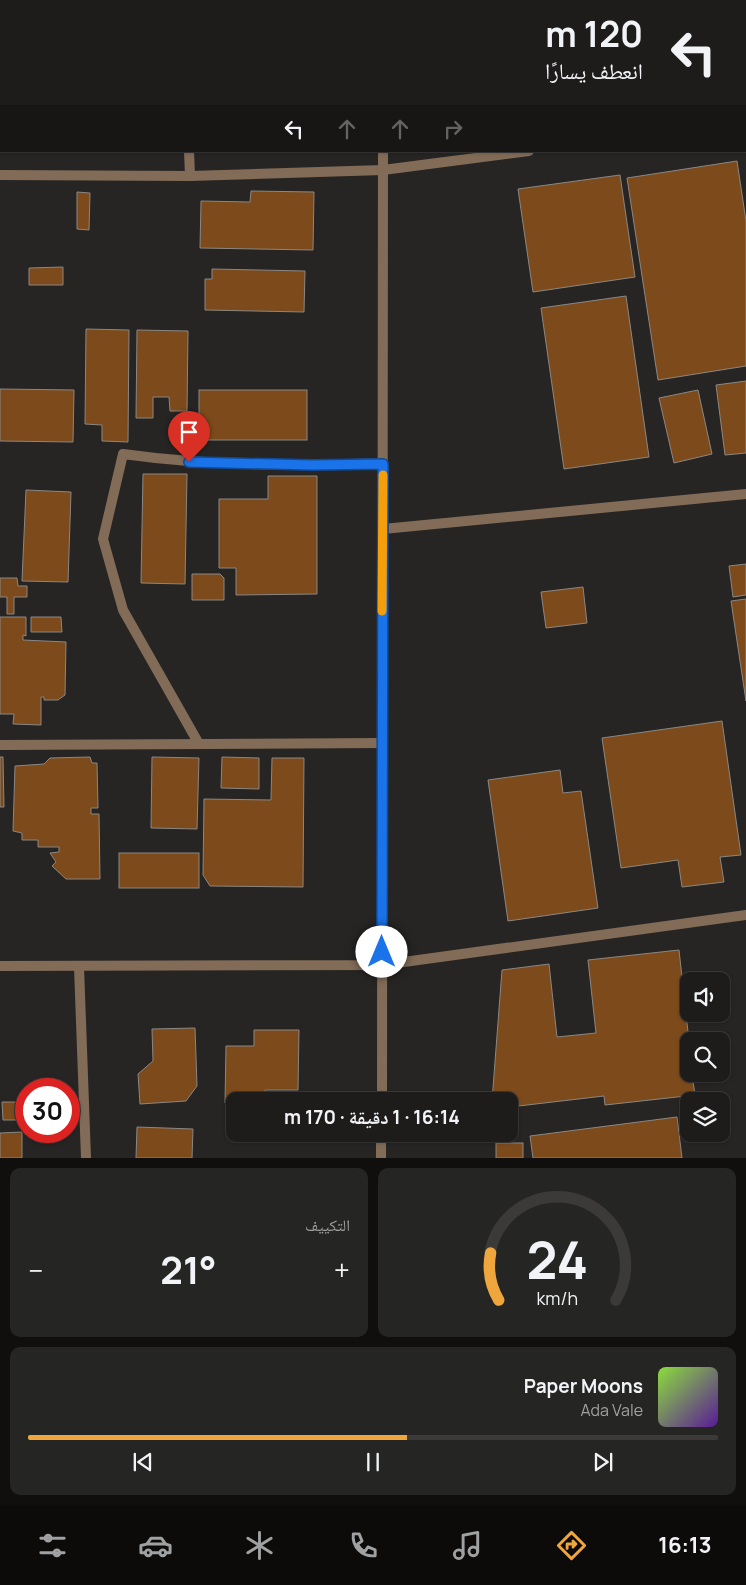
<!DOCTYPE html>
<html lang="ar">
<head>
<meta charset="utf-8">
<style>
  :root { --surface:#1d1c1a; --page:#252523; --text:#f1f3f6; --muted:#a0a1a2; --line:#3b3a39; --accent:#efa73d }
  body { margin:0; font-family:Manrope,"Noto Naskh Arabic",sans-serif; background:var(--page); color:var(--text); direction:rtl; height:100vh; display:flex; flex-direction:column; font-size:19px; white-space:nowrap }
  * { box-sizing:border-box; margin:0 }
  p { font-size:16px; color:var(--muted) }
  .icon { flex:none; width:28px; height:28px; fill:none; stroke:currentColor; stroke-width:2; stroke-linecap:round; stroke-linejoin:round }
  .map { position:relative; height:1158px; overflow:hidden; direction:ltr }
  .drawer { display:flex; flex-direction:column; gap:10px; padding:10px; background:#100f0e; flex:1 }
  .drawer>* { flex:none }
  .hud { position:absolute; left:0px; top:0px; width:746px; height:152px; box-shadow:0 1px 4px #0004,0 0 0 1px var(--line); direction:rtl; background:#1d1c1a; color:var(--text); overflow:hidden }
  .fabs { position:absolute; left:680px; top:972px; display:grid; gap:10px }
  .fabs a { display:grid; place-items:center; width:50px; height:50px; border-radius:10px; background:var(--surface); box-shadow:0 1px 4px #0004,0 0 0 1px var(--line); font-size:25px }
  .speed { position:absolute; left:15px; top:1078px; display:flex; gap:10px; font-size:25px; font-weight:700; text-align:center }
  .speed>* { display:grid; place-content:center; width:65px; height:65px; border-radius:50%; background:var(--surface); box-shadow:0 1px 4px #0004,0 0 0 1px var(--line); line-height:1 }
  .speed .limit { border:8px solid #d22; background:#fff; color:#111 }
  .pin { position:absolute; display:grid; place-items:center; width:42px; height:42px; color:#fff; margin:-51px -21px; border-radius:50% 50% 50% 0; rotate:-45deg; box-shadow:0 0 5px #0007 }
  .pin .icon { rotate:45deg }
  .me { position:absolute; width:55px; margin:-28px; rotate:0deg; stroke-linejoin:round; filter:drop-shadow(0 0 4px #0008) }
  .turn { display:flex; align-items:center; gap:18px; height:105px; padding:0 20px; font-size:22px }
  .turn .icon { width:65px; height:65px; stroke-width:2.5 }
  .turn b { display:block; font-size:35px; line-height:42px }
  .lanes { display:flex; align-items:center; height:48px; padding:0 20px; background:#0003; justify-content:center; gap:25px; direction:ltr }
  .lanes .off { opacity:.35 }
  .big { font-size:38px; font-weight:700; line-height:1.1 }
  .drawer .card { flex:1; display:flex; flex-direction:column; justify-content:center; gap:8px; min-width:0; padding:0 18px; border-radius:10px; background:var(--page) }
  .drawer .dial { align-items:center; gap:0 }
  .dial svg { height:130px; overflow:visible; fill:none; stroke:var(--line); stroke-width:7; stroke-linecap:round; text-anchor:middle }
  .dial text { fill:var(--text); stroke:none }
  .song { display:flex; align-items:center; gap:15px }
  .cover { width:60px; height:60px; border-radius:8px; background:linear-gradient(135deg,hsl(90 70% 55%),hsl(270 70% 35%)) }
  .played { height:5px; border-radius:2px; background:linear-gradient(90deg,var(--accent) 55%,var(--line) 55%) }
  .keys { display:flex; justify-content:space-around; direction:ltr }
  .heat { display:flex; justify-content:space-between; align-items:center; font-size:28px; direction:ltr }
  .drawer .tiles { flex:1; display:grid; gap:10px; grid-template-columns:1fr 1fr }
  .card:last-child { grid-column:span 2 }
  .trip { position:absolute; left:226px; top:1092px; width:292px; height:50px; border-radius:10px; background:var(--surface); box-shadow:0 1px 4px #0004,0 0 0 1px var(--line); font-weight:700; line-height:50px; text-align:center; direction:rtl }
  .dock { display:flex; height:80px; justify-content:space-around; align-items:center; background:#0c0b0a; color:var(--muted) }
  .dock .icon { width:35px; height:35px }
  .dock .on { color:var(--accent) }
  .dock b { font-size:22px; color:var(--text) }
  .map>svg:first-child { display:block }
  .building { fill:#7d4b1b; stroke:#8a8784 }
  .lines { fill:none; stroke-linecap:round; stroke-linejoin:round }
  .minor { stroke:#826c58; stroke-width:10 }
  .route-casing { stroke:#114b97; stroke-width:12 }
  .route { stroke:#1a73e8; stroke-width:9 }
  .slow { stroke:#f59e0b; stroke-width:9 }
</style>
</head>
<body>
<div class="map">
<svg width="746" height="1158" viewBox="0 0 746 1158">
  <rect width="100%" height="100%" fill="#272523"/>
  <g class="building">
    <rect x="19" y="0" width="62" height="1"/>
    <path d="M 197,0 L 304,0 L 304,1 Z"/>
    <path d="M 640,0 L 696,0 L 696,1 L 641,1 Z"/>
    <path d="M 0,1 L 13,1 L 1,1 L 1,33 Z"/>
    <rect x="0" y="50" width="1" height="93"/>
    <path d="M 737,161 L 746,221 L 746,366 L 658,380 L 627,178 Z"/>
    <path d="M 620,175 L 635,277 L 533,292 L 518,189 Z"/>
    <path d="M 251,191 L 314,192 L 313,250 L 200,248 L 201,201 L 250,202 Z"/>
    <path d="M 77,192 L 90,193 L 89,230 L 77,229 Z"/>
    <path d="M 63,267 L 63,285 L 29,285 L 29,268 Z"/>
    <path d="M 212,269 L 305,271 L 304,312 L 205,310 L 205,279 L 212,279 Z"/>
    <path d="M 626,296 L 649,457 L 564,469 L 541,308 Z"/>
    <path d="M 86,329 L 129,330 L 128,442 L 102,441 L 102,425 L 85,424 Z"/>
    <path d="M 137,330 L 188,331 L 187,411 L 170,411 L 169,397 L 153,397 L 153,418 L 136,418 Z"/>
    <path d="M 746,381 L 746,453 L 725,455 L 716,385 Z"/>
    <path d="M 0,389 L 74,390 L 73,442 L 0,441 Z"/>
    <rect x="199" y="390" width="108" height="50"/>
    <path d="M 698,390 L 712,454 L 674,463 L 659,398 Z"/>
    <path d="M 143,474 L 187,474 L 185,584 L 141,583 Z"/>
    <path d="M 268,476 L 317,476 L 317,594 L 236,595 L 236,568 L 219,568 L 219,499 L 268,499 Z"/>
    <path d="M 26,490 L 71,492 L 68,582 L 22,581 Z"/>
    <path d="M 746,564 L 746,595 L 733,597 L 729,566 Z"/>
    <path d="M 192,574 L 220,574 L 224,578 L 224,600 L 192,600 Z"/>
    <path d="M 0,578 L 17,578 L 18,586 L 27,586 L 27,597 L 14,597 L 14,614 L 7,614 L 7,597 L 0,597 Z"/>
    <path d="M 583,587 L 587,623 L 546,628 L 541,592 Z"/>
    <path d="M 746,599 L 746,701 L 731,601 Z"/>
    <path d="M 0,617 L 26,617 L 26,636 L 23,635 L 23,640 L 66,642 L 65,695 L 58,700 L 44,700 L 44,697 L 41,697 L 41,725 L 13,724 L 14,714 L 0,714 Z"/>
    <path d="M 31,617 L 61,617 L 62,632 L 31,632 Z"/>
    <path d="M 722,721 L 741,855 L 720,857 L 724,882 L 682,887 L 678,860 L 621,868 L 602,738 Z"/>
    <path d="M 0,757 L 3,757 L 4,807 L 0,807 Z"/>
    <path d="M 90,757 L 92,763 L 97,763 L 98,808 L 91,808 L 91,814 L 99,814 L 100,879 L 66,879 L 52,866 L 56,862 L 50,853 L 59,852 L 59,847 L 38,847 L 38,840 L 22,840 L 22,833 L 13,831 L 15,766 L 44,764 L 50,758 Z"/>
    <path d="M 152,757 L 199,758 L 197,829 L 151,828 Z"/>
    <path d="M 222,757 L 259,758 L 259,789 L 221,788 Z"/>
    <path d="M 272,758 L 304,758 L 303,887 L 210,886 L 203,875 L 204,799 L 271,800 Z"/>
    <path d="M 560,770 L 563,793 L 581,791 L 598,908 L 508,921 L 488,780 Z"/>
    <rect x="119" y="853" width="80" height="35"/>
    <path d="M 679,950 L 689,1041 L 689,1074 L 692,1074 L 695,1095 L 605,1105 L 604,1096 L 510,1107 L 510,1101 L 492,1101 L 502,970 L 549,964 L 557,1037 L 596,1033 L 588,960 Z"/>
    <path d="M 195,1028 L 197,1086 L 186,1101 L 140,1104 L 138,1074 L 153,1061 L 152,1029 Z"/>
    <path d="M 254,1030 L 299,1030 L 298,1090 L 265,1090 L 266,1101 L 235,1101 L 235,1103 L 225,1103 L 226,1046 L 254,1046 Z"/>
    <path d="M 2,1102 L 24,1102 L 24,1120 L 3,1120 Z"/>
    <path d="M 677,1117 L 682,1158 L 533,1158 L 530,1136 Z"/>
    <path d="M 137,1127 L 193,1129 L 192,1158 L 136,1158 Z"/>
    <path d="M 22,1132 L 22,1158 L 0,1158 L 0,1133 Z"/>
    <rect x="496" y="1143" width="27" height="15"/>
  </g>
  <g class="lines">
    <g class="minor">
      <path d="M 184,0 L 184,1"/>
      <path d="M 384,1 L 384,0"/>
      <path d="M 745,123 L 746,123"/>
      <path d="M 189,151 L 190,176"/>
      <path d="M 0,175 L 190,176 L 383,170 L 529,151"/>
      <path d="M 383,529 L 746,494"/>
      <path d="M 199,744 L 123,610 L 103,539 L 123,454 C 209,466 296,466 383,463"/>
      <path d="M 0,745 L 382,743"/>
      <path d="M 0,966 L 382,965 L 746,915"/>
      <path d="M 79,967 L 86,1158"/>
      <path d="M 382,1101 L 383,151"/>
      <path d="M 381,1158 L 381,1134"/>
    </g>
  </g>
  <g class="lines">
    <g class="route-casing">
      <path id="route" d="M 189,462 L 312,465 L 383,464 L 382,952"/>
    </g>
    <use href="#route" class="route"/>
    <path class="slow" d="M 382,611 L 383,475"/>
  </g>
</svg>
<div class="fabs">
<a><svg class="icon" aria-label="sound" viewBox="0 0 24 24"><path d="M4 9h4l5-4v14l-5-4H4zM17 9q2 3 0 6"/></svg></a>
<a><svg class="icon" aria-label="search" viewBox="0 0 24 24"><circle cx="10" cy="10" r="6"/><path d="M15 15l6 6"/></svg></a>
<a><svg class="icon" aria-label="layers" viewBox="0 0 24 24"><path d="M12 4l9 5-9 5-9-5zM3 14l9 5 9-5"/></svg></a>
</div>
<div class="speed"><div class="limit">30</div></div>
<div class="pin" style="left:189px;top:462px;background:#d93025"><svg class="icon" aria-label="arrive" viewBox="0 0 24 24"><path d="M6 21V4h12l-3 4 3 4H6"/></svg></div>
<svg class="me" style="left:382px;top:952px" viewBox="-20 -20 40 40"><circle r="19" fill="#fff"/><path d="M0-13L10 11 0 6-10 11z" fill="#1a73e8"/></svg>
<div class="trip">16:14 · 1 دقيقة · 170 m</div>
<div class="hud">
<div class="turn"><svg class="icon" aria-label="left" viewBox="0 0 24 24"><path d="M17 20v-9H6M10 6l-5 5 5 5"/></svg><div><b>120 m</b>انعطف يسارًا</div></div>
<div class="lanes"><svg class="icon" aria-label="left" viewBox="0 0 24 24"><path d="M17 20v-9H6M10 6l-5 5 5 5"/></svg><svg class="icon off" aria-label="ahead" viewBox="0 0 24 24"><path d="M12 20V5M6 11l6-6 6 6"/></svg><svg class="icon off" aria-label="ahead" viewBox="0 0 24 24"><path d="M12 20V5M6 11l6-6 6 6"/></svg><svg class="icon off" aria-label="right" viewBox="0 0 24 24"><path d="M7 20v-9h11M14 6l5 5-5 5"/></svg></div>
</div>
</div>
<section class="drawer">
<div class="tiles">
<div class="card dial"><svg viewBox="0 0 100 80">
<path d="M14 69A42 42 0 1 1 86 69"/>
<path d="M14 69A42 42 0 0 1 9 40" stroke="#efa73d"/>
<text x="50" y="56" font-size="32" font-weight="700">24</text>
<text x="50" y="72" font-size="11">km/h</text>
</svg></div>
<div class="card"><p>التكييف</p>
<div class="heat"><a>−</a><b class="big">21°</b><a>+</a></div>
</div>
<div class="card">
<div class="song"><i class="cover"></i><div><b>Paper Moons</b><p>Ada Vale</p></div></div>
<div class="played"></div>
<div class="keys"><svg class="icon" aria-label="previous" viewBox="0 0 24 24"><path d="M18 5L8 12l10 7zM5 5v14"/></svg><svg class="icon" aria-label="pause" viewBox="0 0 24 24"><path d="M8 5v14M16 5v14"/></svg><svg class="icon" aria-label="next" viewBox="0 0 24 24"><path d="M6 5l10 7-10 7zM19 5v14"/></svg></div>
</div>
</div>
</section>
<nav class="dock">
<b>16:13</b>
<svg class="icon on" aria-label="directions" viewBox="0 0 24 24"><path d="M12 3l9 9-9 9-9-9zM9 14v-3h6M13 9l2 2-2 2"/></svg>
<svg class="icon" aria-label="music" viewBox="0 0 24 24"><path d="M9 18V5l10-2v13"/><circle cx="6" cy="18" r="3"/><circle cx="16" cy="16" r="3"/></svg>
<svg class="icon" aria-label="phone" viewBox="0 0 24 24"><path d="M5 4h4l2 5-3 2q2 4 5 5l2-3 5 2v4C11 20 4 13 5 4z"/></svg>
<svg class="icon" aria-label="climate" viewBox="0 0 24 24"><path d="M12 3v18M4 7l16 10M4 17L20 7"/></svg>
<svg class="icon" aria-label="car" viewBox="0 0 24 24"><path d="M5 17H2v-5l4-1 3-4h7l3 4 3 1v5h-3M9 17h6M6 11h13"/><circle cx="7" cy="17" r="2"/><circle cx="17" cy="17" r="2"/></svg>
<svg class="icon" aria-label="filters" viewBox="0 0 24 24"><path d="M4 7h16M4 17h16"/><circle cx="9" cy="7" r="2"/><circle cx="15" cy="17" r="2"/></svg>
</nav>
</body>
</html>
